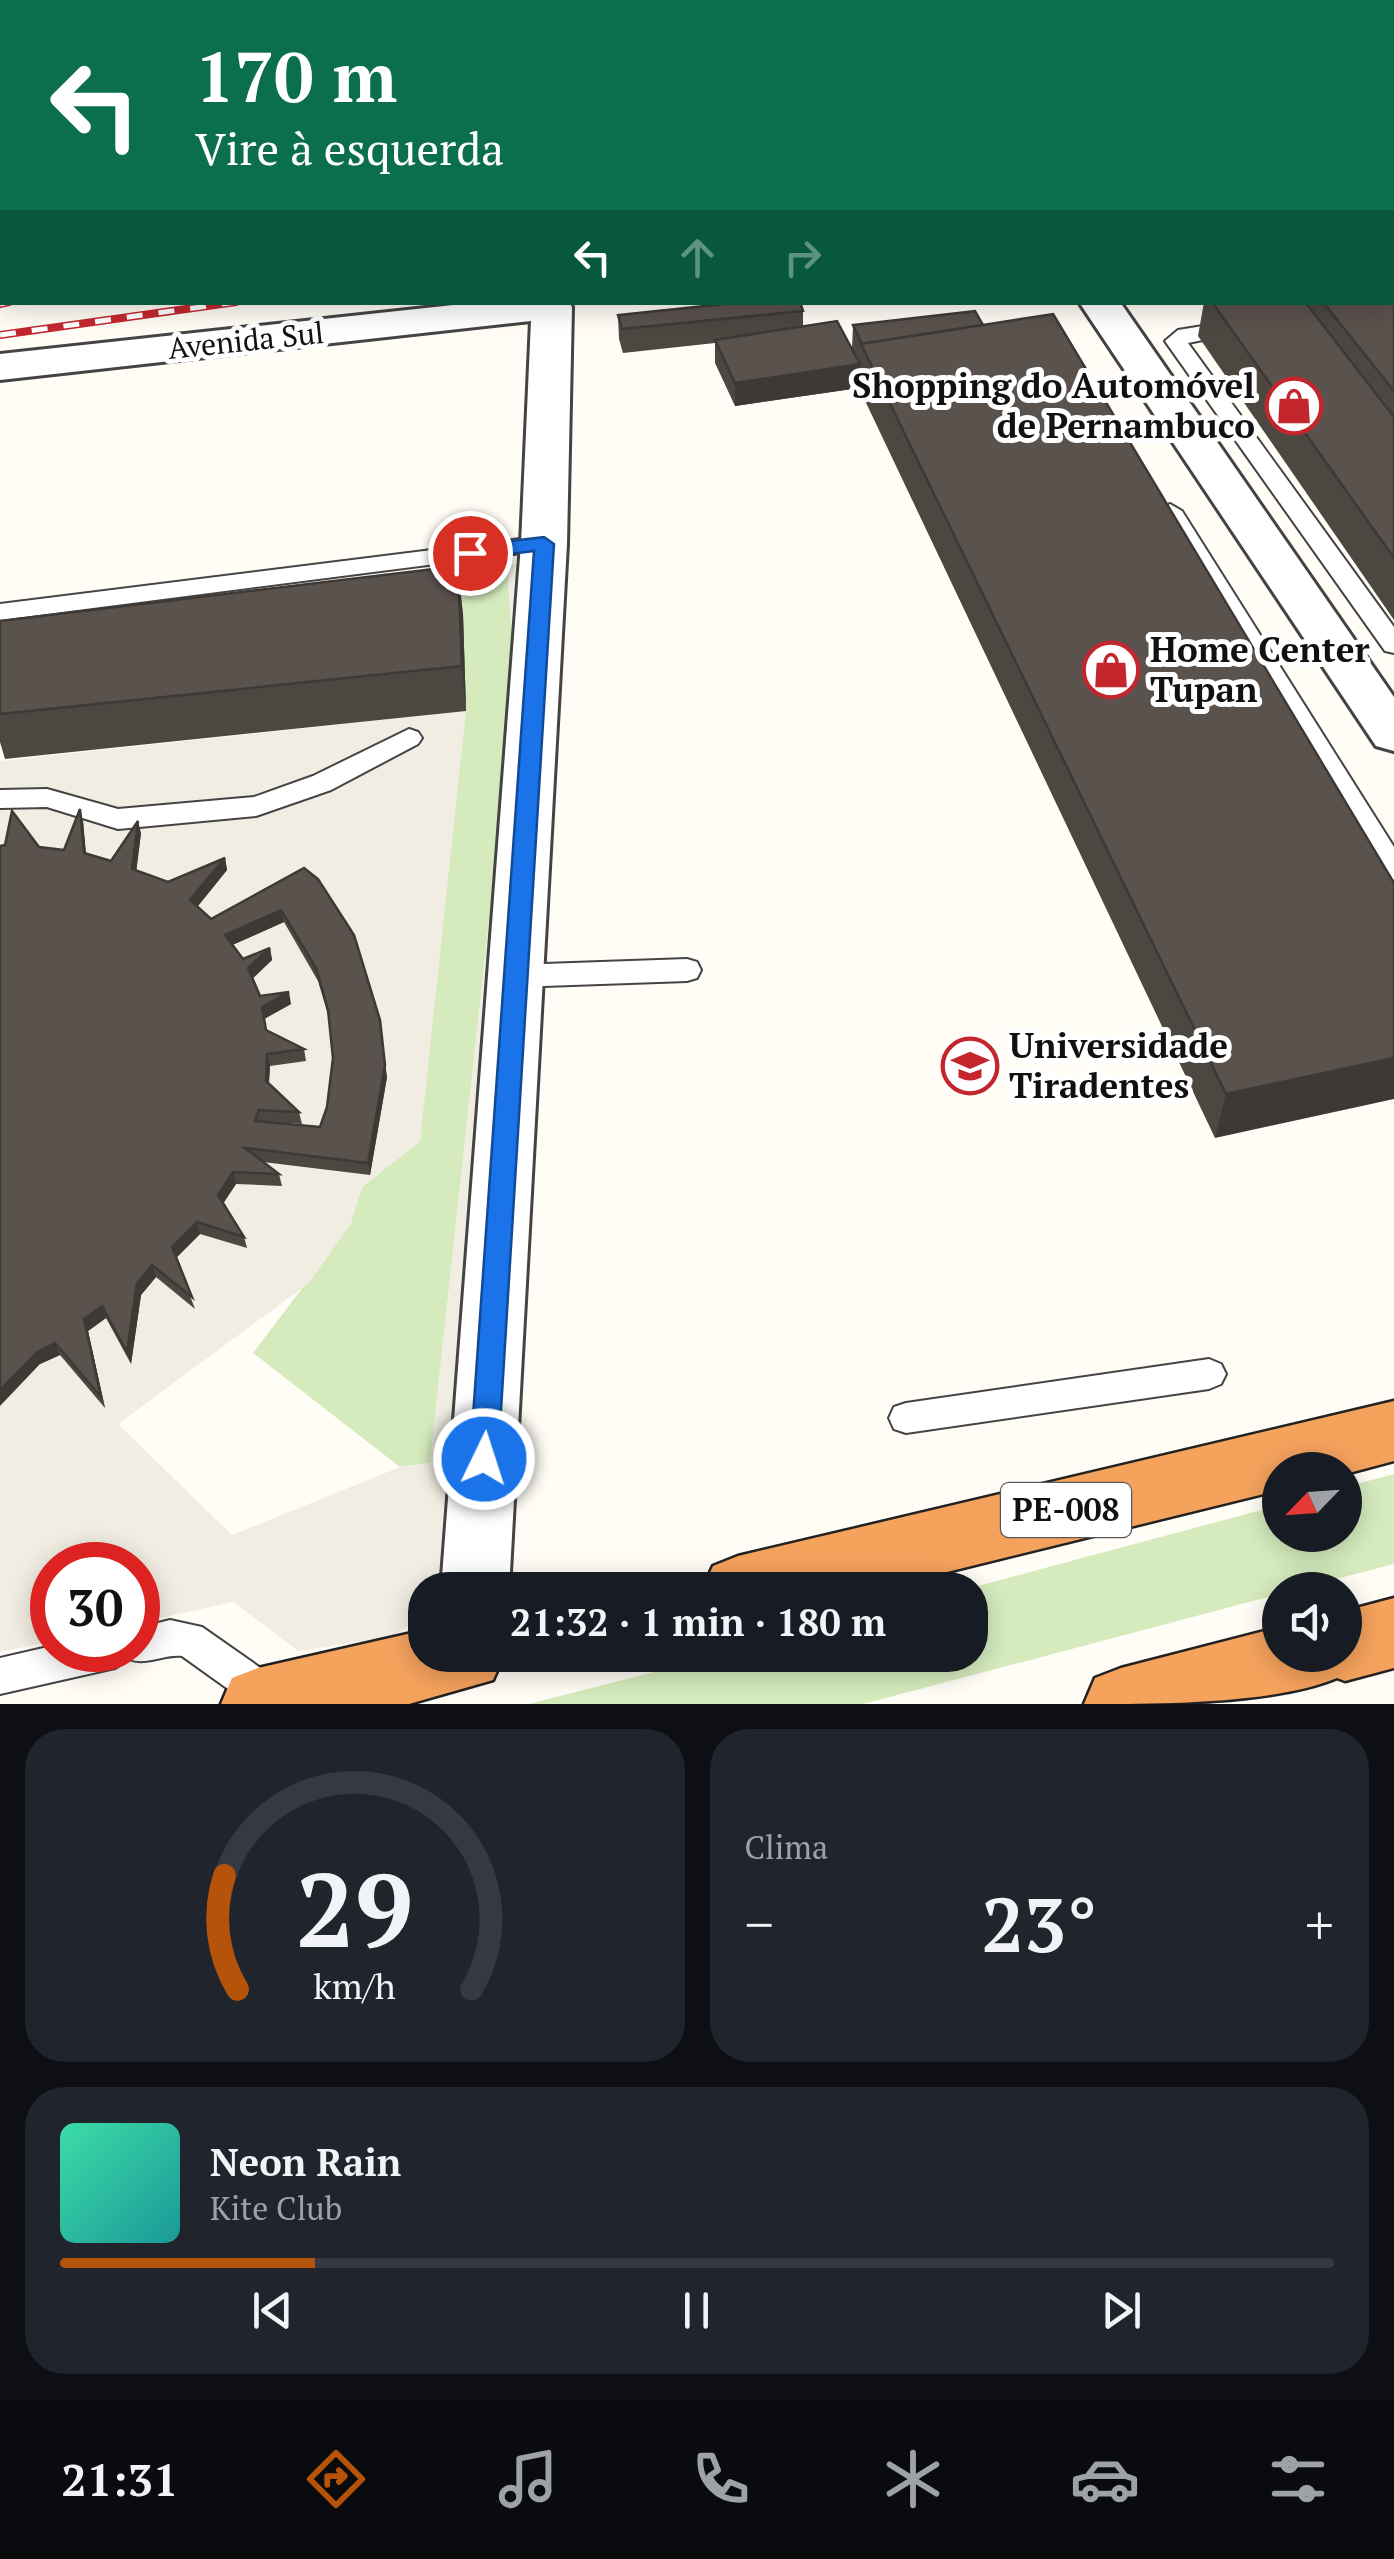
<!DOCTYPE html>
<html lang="pt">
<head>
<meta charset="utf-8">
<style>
  :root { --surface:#171b24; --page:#20242c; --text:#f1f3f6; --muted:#9ea1a6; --line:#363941; --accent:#b45309 }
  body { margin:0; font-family:"PT Serif",serif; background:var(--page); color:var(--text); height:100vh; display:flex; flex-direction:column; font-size:38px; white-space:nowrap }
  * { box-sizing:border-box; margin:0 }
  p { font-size:32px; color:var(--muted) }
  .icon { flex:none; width:55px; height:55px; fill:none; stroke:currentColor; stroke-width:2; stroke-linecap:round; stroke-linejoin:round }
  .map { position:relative; height:1704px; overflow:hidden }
  .details { display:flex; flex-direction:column; gap:25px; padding:25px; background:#0d0f14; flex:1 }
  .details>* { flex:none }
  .banner { position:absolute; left:0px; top:0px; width:1395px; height:305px; box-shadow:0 5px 25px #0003; background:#0b6e4f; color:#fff; overflow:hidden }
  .needle { width:65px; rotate:245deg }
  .tools { position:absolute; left:1262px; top:1452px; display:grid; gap:20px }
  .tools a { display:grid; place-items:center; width:100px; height:100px; border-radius:50%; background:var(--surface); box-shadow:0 5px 25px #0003; font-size:50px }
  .speed { position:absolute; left:30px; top:1542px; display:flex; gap:20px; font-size:50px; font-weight:700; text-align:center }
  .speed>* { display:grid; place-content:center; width:130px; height:130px; border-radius:50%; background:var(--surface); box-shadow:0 5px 25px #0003; line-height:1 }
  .speed .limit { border:15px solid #d22; background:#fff; color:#111 }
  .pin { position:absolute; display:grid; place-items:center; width:85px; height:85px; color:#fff; margin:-42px; border:5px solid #fff; border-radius:50%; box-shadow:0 2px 10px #0007 }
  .me { position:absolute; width:110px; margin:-55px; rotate:4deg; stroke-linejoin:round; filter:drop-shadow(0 0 8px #0008) }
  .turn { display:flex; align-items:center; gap:35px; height:210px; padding:0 30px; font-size:45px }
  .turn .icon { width:130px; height:130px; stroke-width:2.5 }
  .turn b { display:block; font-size:70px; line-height:85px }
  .lanes { display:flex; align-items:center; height:95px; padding:0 30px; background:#0003; justify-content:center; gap:50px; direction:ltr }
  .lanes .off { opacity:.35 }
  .big { font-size:75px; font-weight:600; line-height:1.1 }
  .details .card { flex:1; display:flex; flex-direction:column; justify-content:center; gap:15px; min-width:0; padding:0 35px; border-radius:40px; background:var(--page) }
  .details .dial { align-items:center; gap:0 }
  .dial svg { height:260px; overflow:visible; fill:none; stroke:var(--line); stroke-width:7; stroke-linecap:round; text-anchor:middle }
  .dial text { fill:var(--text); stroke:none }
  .song { display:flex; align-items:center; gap:30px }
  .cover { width:120px; height:120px; border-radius:15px; background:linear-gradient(135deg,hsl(160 70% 55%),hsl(180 70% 35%)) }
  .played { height:10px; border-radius:5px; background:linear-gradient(90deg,var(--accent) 20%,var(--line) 20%) }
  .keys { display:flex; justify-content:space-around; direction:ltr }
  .heat { display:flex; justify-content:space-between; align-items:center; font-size:55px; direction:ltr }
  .details .tiles { flex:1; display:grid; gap:25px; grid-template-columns:1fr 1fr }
  .card:last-child { grid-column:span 2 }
  .trip { position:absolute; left:408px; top:1572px; width:580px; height:100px; border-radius:40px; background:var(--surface); box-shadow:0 5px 25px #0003; font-weight:600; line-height:100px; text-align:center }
  .menu { display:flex; height:160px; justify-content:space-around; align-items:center; background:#090b0e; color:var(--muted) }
  .menu .icon { width:70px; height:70px }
  .menu .selected { color:var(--accent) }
  .menu b { font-size:45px; color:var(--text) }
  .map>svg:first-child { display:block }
  .green { fill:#d5ebbd }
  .plaza { fill:#f1ede2 }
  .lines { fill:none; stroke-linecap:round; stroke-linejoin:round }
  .lane-casing { stroke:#444; stroke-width:4 }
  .street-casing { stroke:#444; stroke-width:6 }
  .highway-casing { stroke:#222; stroke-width:5 }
  .lane { fill:#fff; fill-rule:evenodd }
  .street { fill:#fff; fill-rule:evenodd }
  .highway { fill:#f5a25d; fill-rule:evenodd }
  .rail-casing { stroke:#c4262e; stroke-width:8 }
  .rail { stroke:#fff; stroke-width:5; stroke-dasharray:16; stroke-linecap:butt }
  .wall { fill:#4d4742; fill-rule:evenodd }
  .shaded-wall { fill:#3f3936 }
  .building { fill:#5a524d; stroke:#3f3936; stroke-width:2.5; fill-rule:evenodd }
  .route { fill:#1a73e8; stroke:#114b97; stroke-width:2.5 }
  .labels { text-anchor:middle; stroke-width:10; stroke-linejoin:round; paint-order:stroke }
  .far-street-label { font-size:30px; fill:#111; stroke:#fff }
  .shield { fill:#fff; stroke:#585858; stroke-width:2.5 }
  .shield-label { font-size:32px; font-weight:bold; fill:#111 }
  .poi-label { font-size:35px; font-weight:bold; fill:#111; stroke:#fff; text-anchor:start }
</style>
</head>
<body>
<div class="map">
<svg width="1394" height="1704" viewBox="0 0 1394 1704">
  <rect width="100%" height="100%" fill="#fffdf5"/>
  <g class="green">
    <path d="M 487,558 L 507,564 L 515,683 L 430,1463 L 400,1467 L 253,1353 L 350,1225 L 362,1187 L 420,1141 L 442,575 Z"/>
    <path d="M 1394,1474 L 1394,1564 L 1294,1590 L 1280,1590 L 1280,1594 L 863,1704 L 529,1704 L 720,1655 L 970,1655 L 970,1590 L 963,1590 L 1280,1505 L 1280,1535 L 1345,1535 L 1345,1487 Z"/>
  </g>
  <path class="plaza" d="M 507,564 L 535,564 L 448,1570 L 439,1590 L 425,1590 L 425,1613 L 392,1637 L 298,1651 L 233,1602 L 138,1623 L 138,1565 L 52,1565 L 52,1641 L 0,1652 L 0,761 L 466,711 L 420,1141 L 362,1187 L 350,1225 L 309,1283 L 118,1424 L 232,1535 L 400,1467 L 430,1463 L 515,683 Z"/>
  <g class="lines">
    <g class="lane-casing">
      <g id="lane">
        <path d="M 593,0 L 612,0 L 613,2 L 595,2 Z"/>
        <path d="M 1234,321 L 1245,327 L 1242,332 L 1188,343 L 1394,627 L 1394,653 L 1385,651 L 1165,341 L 1178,330 Z"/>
        <path d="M 1170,504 L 1182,511 L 1394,847 L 1394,880 L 1384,877 L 1158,511 Z"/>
        <path d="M 544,536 L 556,544 L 552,549 L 0,620 L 0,604 Z"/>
        <path d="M 409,729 L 418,732 L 422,738 L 418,744 L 331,790 L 256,816 L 118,829 L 47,807 L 0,808 L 0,790 L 47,789 L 118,809 L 254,797 L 313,776 Z"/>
        <path d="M 687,959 L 697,962 L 701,970 L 697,978 L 687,981 L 515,987 L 505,984 L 501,976 L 505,968 L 515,965 Z"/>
        <path d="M 1209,1359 L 1221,1364 L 1226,1374 L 1221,1384 L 1209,1389 L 906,1433 L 894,1429 L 889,1418 L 894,1407 L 906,1403 Z"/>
        <path d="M 170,1620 L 202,1627 L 282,1683 L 288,1696 L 284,1704 L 249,1704 L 182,1656 C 164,1654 146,1666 129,1659 L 115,1668 L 0,1694 L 0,1658 L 52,1646 L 52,1650 L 138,1650 L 138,1628 Z"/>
      </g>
    </g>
    <g class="street-casing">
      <g id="street">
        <rect x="1392" y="58" width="2" height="22"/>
        <rect x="0" y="64" width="2" height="22"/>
        <rect x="0" y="222" width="2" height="24"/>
        <path d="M 481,302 L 569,302 L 572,307 L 567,544 L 509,1590 L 441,1590 L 521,544 L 531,321 L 0,380 L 0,354 Z"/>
        <path d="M 1079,302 L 1120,302 L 1394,697 L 1394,751 L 1376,746 Z"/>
      </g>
    </g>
    <g class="highway-casing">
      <g id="highway">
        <path d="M 1394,1401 L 1394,1461 L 1345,1474 L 1345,1470 L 1280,1470 L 1280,1490 L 874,1590 L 702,1590 L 713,1566 L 738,1556 Z"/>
        <path d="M 1394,1598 L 1394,1668 L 1345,1681 L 1337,1678 C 1276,1704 1156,1704 1084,1704 L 1095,1678 L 1121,1668 L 1280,1627 L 1280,1655 L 1345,1655 L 1345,1611 Z"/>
        <path d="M 425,1630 L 425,1655 L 504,1655 L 493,1680 L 409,1704 L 221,1704 L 232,1678 L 258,1668 Z"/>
      </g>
    </g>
    <use href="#lane" class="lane"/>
    <use href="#street" class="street"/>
    <use href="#highway" class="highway"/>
    <g class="rail-casing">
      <g id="rail">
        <path d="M 0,304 L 9,302"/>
        <path d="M 0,335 L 236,302"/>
      </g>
    </g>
    <use href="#rail" class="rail"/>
  </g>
  <g class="wall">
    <path d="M 45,0 L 192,0 L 193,2 L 46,2 Z"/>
    <path d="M 951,0 L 1020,0 L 1022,2 L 953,2 Z"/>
    <path d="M 1050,0 L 1394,0 L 1394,57 L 1392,58 L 1392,2 L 1052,2 Z"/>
    <path d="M 1394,217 L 1394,620 L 1198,336 L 1204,302 L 1392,302 Z"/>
    <path d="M 700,302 L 807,302 L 800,303 L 803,311 L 803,327 L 852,348 L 853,325 L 983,325 L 1394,883 L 1215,1138 L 859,388 L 735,406 L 715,363 L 715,343 L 623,353 L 619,339 L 618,315 L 701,307 Z"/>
    <path d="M 458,570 L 463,615 L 466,711 L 5,759 L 0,742 L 0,621 Z"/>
    <path d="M 83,821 L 86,854 L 111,861 L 141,833 L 136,871 L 168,882 L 225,858 L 227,870 L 198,906 L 211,919 L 304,868 L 387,1077 L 370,1175 L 263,1162 L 279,1174 L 282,1186 L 236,1184 L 223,1203 L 244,1237 L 247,1248 L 200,1234 L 176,1258 L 195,1309 L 156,1277 L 141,1295 L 131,1364 L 106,1318 L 88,1331 L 105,1408 L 60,1355 L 40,1364 L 39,847 L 64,850 ZM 284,922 L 318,981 L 329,1018 L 333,1058 L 327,1107 L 320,1127 L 262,1122 L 302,1124 L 299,1112 L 269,1084 L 270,1066 L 306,1061 L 304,1049 L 266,1030 L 264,1019 L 291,1004 L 260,996 L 253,978 L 272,960 L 270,948 L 243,959 L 232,945 Z"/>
  </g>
  <g class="shaded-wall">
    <path d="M 311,0 L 376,0 L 376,2 L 289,2 Z"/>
    <path d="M 420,0 L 514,0 L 514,1 L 497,2 L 420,2 Z"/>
    <path d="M 518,0 L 588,0 L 589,2 L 518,2 Z"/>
    <path d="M 1392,18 L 1394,18 L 1394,57 L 1392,58 Z"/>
    <path d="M 860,364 L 859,388 L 735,406 L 735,383 Z"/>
    <path d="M 458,570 L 463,615 L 466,711 L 462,666 Z"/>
    <path d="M 80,809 L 83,821 L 87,866 L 84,853 Z"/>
    <path d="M 138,821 L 141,833 L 135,882 L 132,869 Z"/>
    <path d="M 225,858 L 227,870 L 193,912 L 190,900 Z"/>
    <path d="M 281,910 L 284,922 L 228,947 L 225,935 Z"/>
    <path d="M 270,948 L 272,960 L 251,980 L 248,968 Z"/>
    <path d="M 289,992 L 291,1004 L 264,1019 L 262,1007 Z"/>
    <path d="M 380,1020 L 387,1077 L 370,1175 L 368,1163 Z"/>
    <path d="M 267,1054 L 270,1066 L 268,1093 L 266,1081 Z"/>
    <path d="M 1394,1058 L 1394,1099 L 1215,1138 L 1226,1094 Z"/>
    <path d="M 233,1172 L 236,1184 L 221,1207 L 218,1195 Z"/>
    <path d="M 197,1222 L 200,1234 L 175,1259 L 172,1247 Z"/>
    <path d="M 152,1265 L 156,1277 L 141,1295 L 131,1364 L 127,1352 L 137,1283 Z"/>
    <path d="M 102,1306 L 106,1318 L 88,1331 L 105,1408 L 101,1397 L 84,1319 Z"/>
    <path d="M 55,1343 L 60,1355 L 40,1364 L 0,1406 L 0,1390 L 36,1353 Z"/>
  </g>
  <g class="building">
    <path d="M 123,0 L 191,0 L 191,2 L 96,2 Z"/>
    <path d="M 236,0 L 311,0 L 289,2 L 237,2 Z"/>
    <path d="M 811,0 L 881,0 L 882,2 L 812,2 Z"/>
    <path d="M 969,0 L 1020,0 L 1022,2 L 971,2 Z"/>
    <path d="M 1084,0 L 1394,0 L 1394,18 L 1392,18 L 1392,2 L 1086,2 Z"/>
    <path d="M 1392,246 L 1394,247 L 1394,391 L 1323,302 L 1392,302 Z"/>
    <path d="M 743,302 L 800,302 L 803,311 L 622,329 L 618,315 Z"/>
    <path d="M 1212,302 L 1305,302 L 1394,417 L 1394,558 Z"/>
    <path d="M 975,311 L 983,325 L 862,344 L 853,325 Z"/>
    <path d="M 1053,314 L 1394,883 L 1394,1058 L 1226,1094 L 861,344 Z"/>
    <path d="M 837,321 L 860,364 L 735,383 L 715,340 Z"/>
    <path d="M 434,569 L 458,570 L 462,666 L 0,714 L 0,621 Z"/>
    <path d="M 80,809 L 84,853 L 111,861 L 138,821 L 132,869 L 168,882 L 225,858 L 190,900 L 211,919 L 304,868 L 318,879 L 354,935 L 380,1020 L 385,1065 L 368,1163 L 245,1148 L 279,1174 L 233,1172 L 218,1195 L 244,1237 L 197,1222 L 172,1247 L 192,1297 L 152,1265 L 137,1283 L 127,1352 L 102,1306 L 84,1319 L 101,1397 L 55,1343 L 36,1353 L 0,1390 L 0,846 L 5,845 L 12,811 L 39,847 L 64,850 ZM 281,910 L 316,968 L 328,1010 L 333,1058 L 327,1107 L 320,1127 L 255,1121 L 259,1110 L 299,1112 L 266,1081 L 267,1054 L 304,1049 L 266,1030 L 262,1007 L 289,992 L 260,996 L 248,968 L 270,948 L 243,959 L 225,935 Z"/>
  </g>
  <path class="route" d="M 544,537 L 554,544 L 498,1459 L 494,1468 L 484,1472 L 474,1468 L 470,1459 L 534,551 L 470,559 L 460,553 L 470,546 Z"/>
  <defs>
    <g id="shop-ring" transform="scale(2.875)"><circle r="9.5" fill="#fff" stroke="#c4262e" stroke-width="1.5"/><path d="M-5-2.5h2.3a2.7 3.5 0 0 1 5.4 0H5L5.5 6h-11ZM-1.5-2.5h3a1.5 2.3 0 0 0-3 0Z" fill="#c4262e"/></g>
    <g id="university-ring" transform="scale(2.875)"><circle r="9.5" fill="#fff" stroke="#c4262e" stroke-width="1.5"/><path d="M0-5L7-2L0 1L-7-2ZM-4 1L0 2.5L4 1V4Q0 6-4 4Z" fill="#c4262e"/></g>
  </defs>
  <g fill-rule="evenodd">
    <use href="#shop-ring" x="1294" y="406"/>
    <use href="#shop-ring" x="1111" y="670"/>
    <use href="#university-ring" x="970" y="1066"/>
  </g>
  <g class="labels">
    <g class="far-street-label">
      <text transform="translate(246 341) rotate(-6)" y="10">Avenida Sul</text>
    </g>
    <rect class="shield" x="1001" y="1483" width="130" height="54" rx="8"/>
    <g class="shield-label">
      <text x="1066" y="1521">PE-008</text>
    </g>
    <g class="poi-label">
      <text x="1255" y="398" text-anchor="end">Shopping do Automóvel<tspan x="1255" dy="40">de Pernambuco</tspan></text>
      <text x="1150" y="662">Home Center<tspan x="1150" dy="40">Tupan</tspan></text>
      <text x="1009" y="1058">Universidade<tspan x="1009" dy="40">Tiradentes</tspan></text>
    </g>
  </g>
</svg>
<div class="tools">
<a><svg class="needle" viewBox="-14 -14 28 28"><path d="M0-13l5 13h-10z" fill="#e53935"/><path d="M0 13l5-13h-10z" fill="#9ea1a6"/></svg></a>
<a><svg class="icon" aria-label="sound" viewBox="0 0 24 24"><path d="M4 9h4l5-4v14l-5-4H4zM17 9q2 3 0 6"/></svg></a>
</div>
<div class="speed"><div class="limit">30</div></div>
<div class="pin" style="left:470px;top:553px;background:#d93025"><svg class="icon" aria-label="arrive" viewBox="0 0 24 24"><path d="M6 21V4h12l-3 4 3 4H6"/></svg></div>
<svg class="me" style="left:484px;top:1459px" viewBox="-20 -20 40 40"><circle r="17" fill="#1a73e8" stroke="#fff" stroke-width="3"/><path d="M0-11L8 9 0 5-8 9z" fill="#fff"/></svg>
<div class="trip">21:32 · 1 min · 180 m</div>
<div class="banner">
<div class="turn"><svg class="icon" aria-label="left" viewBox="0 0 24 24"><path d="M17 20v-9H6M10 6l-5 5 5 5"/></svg><div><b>170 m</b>Vire à esquerda</div></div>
<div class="lanes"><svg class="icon" aria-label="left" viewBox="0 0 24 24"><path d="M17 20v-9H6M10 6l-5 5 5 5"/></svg><svg class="icon off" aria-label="ahead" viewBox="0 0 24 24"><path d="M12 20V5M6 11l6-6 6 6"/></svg><svg class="icon off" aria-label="right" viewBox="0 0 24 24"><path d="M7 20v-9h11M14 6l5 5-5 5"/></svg></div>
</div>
</div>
<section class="details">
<div class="tiles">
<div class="card dial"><svg viewBox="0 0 100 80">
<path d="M14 69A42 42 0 1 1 86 69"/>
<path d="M14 69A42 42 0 0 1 10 34" stroke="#b45309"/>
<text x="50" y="56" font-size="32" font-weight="700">29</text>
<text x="50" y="72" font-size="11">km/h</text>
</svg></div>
<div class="card"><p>Clima</p>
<div class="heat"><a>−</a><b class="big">23°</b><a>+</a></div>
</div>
<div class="card">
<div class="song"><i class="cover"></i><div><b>Neon Rain</b><p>Kite Club</p></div></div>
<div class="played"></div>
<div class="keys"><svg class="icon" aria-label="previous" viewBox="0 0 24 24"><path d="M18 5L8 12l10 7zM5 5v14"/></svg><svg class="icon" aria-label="pause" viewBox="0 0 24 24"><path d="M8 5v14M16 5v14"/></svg><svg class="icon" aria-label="next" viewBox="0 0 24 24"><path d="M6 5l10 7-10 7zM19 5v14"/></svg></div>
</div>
</div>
</section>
<nav class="menu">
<b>21:31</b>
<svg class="icon selected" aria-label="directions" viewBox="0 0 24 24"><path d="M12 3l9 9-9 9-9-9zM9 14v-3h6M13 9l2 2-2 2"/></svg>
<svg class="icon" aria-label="music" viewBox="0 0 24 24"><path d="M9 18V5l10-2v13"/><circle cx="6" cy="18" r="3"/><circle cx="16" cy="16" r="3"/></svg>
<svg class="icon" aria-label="phone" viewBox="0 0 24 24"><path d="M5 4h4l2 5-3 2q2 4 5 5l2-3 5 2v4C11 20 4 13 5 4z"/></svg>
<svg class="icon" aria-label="climate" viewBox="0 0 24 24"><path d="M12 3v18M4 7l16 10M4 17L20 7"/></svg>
<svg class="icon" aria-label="car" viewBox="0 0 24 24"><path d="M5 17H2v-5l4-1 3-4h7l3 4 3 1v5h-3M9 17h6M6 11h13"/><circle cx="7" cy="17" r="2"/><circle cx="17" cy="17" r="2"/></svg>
<svg class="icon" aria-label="filters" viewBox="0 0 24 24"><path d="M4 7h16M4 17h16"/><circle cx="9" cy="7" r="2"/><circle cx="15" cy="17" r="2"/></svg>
</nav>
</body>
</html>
